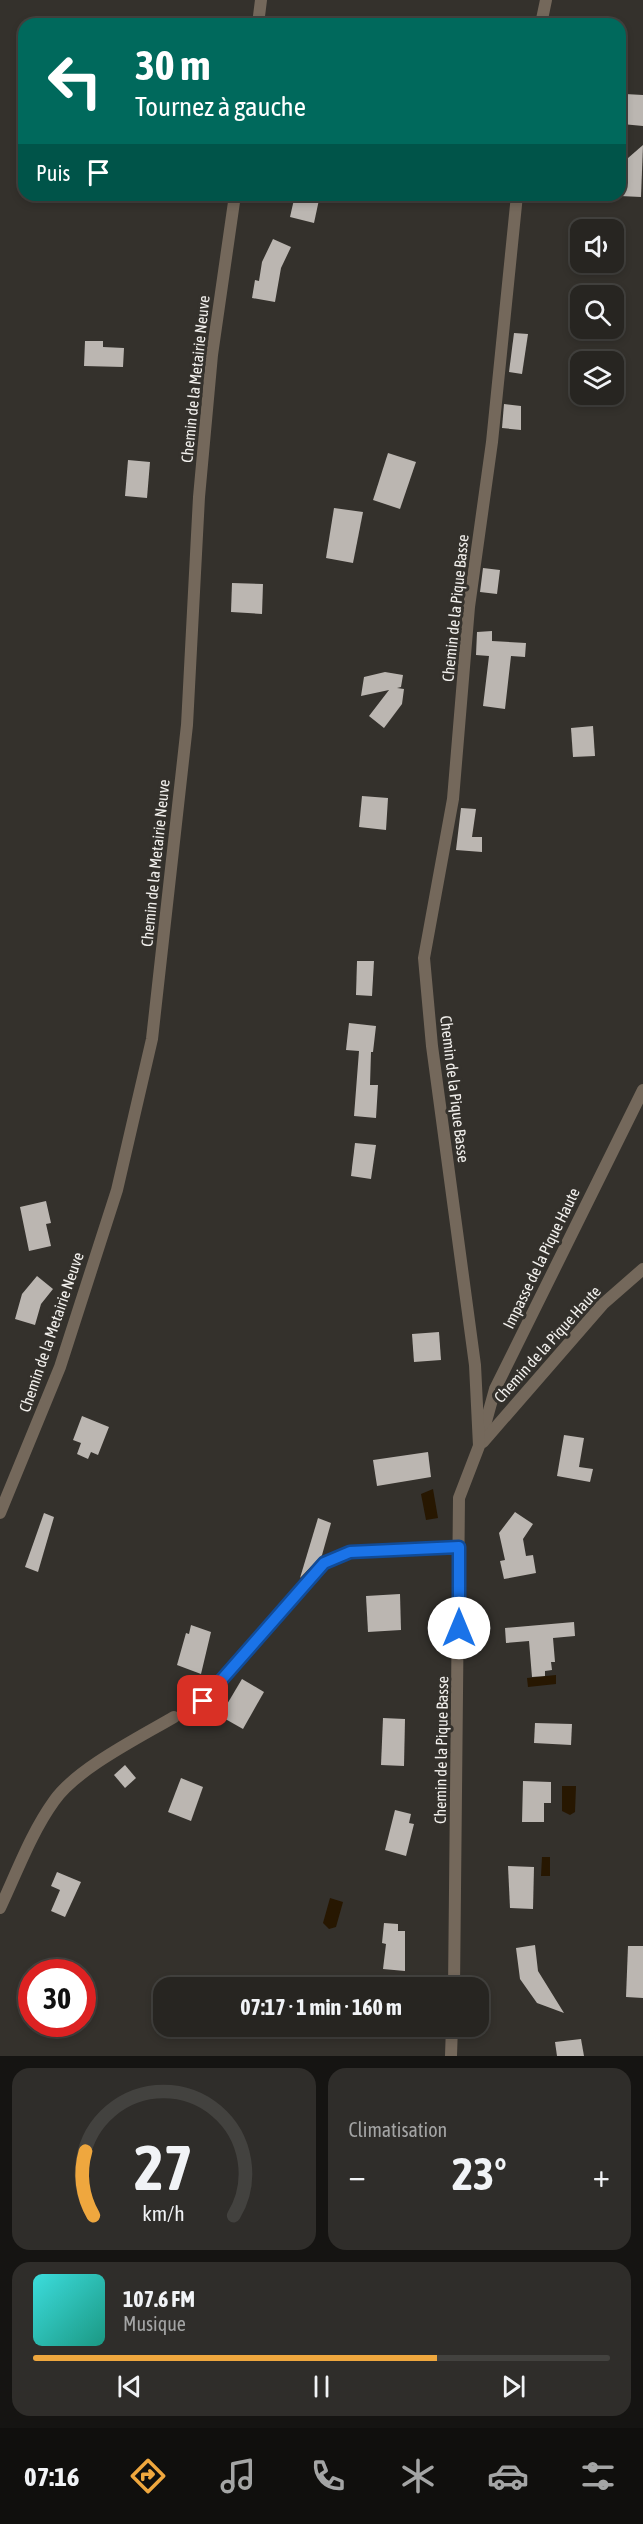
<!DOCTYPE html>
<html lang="fr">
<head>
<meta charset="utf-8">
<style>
  :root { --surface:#272521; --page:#2f2d2a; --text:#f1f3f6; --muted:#a4a5a5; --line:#43423f; --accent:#efa73e }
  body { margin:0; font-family:"Asap Condensed",sans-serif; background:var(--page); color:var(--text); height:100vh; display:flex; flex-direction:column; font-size:22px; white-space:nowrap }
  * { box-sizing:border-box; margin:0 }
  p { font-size:20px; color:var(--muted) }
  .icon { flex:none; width:33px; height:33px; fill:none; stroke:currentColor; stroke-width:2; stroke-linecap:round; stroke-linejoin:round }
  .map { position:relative; height:2056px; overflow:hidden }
  .details { display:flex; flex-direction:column; gap:12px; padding:12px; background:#151412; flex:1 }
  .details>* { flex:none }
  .banner { position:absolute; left:18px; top:18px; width:608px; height:183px; border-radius:18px; box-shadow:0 3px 9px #0003,0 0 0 2px var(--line); background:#00695c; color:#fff; overflow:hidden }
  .controls { position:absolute; left:570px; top:219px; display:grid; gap:12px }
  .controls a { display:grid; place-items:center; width:54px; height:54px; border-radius:12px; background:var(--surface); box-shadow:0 3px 9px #0003,0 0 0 2px var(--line); font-size:30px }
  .speed { position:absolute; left:18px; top:1959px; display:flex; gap:12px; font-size:30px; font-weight:700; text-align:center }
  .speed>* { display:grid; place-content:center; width:78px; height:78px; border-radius:50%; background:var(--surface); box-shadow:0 3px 9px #0003,0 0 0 2px var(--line); line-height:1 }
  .speed .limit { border:9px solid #d22; background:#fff; color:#111 }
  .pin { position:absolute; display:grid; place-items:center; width:51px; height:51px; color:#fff; margin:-26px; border-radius:12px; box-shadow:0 3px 9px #0006 }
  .me { position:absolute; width:66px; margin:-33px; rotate:0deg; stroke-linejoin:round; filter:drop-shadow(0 0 4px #0008) }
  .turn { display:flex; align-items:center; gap:21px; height:126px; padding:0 18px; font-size:27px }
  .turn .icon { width:78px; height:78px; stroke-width:2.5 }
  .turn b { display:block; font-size:42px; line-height:51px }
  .then { display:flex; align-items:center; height:57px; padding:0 18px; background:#0003; gap:12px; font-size:22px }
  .big { font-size:45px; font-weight:700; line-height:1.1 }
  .details .tile { flex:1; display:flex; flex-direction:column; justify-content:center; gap:9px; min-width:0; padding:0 21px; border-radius:18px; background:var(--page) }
  .details .dial { align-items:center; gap:0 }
  .dial svg { height:156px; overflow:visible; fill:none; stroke:var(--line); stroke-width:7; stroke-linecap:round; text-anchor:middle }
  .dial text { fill:var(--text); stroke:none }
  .song { display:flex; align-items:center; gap:18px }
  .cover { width:72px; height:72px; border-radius:9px; background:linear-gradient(135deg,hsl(180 70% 55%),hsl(170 70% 35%)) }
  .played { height:6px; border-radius:3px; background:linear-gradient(90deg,var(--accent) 70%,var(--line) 70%) }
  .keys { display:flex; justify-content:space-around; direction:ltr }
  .heat { display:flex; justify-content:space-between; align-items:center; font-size:33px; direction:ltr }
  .details .tiles { flex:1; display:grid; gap:12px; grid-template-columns:1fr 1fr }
  .tile:last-child { grid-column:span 2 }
  .trip { position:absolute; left:153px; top:1977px; width:336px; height:60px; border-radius:18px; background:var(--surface); box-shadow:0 3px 9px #0003,0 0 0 2px var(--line); font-weight:700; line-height:60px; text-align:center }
  .tab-bar { display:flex; height:96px; justify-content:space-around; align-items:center; background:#100f0d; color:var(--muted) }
  .tab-bar .icon { width:42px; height:42px }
  .tab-bar .active { color:var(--accent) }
  .tab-bar b { font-size:27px; color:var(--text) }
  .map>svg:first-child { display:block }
  .water { fill:#271701 }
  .building { fill:#bbb6b1 }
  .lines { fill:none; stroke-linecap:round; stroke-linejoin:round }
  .minor { stroke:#74685b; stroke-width:12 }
  .route-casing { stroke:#114b97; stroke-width:15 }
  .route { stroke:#1a73e8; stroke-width:10 }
  .labels { text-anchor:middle; stroke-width:6; stroke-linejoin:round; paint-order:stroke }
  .street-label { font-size:16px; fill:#f2f0ed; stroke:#34312c }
</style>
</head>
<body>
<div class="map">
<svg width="643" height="2056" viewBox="0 0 643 2056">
  <rect width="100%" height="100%" fill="#34312c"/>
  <g class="water">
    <path d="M 433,1489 L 438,1518 L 426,1520 L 421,1494 Z"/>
    <path d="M 556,1675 L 556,1684 L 528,1687 L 527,1678 Z"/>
    <path d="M 562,1786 L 576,1786 L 575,1812 L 570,1815 L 562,1811 Z"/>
    <path d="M 542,1857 L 550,1857 L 550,1876 L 541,1876 Z"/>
    <path d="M 330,1898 L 343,1902 L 336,1927 L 329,1929 L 323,1923 Z"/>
  </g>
  <g class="building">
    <path d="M 625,94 L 643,95 L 643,126 L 622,124 Z"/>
    <path d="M 643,145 L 641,197 L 620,196 L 620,165 Z"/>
    <path d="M 295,195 L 320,195 L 314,223 L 290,217 Z"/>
    <path d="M 273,239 L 291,247 L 281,268 L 275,302 L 252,298 L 255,280 L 259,281 L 262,262 Z"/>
    <path d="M 514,333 L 528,334 L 522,374 L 509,372 Z"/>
    <path d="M 85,341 L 103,341 L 103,347 L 124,348 L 123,367 L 84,366 Z"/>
    <path d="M 504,404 L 521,406 L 521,430 L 502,428 Z"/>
    <path d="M 388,453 L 416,462 L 400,509 L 373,500 Z"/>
    <path d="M 128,460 L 150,462 L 147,498 L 125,496 Z"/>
    <path d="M 334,508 L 363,512 L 353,563 L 326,558 Z"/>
    <path d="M 483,568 L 500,570 L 497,594 L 480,592 Z"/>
    <path d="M 232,583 L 263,584 L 262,614 L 231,612 Z"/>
    <path d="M 492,631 L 492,641 L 526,643 L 525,657 L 511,656 L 505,709 L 483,706 L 489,656 L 476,655 L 477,632 Z"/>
    <path d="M 385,672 L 403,675 L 401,687 L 397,688 L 404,689 L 402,704 L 384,728 L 369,716 L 389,690 L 361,696 L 364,677 Z"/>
    <path d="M 593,726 L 595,756 L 573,757 L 571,728 Z"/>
    <path d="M 362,796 L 388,798 L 386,830 L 359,827 Z"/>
    <path d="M 461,808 L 476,809 L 472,837 L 482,837 L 482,852 L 456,850 Z"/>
    <path d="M 357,961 L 374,961 L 372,996 L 356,995 Z"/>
    <path d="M 349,1023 L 376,1026 L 373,1052 L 371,1052 L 370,1085 L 378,1085 L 376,1118 L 354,1116 L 359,1051 L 346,1050 Z"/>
    <path d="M 355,1143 L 376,1145 L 371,1179 L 351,1176 Z"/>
    <path d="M 46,1201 L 51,1223 L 46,1224 L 51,1246 L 29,1251 L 20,1207 Z"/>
    <path d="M 37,1276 L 53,1289 L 41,1304 L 35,1325 L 15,1319 L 22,1294 Z"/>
    <path d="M 439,1332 L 441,1360 L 414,1362 L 412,1334 Z"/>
    <path d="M 82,1416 L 109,1427 L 98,1455 L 91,1452 L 88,1459 L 77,1454 L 81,1443 L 73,1440 Z"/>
    <path d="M 564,1435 L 584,1438 L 579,1467 L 593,1469 L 590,1482 L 557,1476 Z"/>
    <path d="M 428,1452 L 431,1477 L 377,1486 L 373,1460 Z"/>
    <path d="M 515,1512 L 533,1524 L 523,1539 L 526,1556 L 533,1555 L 536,1573 L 504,1579 L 500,1561 L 505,1560 L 499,1533 Z"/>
    <path d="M 44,1513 L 54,1517 L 38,1572 L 25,1567 Z"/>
    <path d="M 318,1518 L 331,1523 L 322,1555 L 300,1578 Z"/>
    <path d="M 400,1594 L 401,1630 L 368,1632 L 366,1596 Z"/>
    <path d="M 574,1622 L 575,1636 L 553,1638 L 555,1662 L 551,1662 L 552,1670 L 545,1671 L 545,1676 L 532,1677 L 529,1641 L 506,1643 L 505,1628 Z"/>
    <path d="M 191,1625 L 211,1632 L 201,1674 L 177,1665 L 186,1633 L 189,1634 Z"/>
    <path d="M 242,1679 L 264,1692 L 243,1729 L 220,1716 Z"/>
    <path d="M 383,1718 L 405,1719 L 404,1766 L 381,1765 Z"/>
    <path d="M 535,1723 L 572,1724 L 571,1745 L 534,1743 Z"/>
    <path d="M 125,1765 L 136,1778 L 125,1788 L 114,1775 Z"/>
    <path d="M 181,1778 L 203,1787 L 191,1821 L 168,1812 Z"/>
    <path d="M 523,1781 L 551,1782 L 551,1803 L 544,1803 L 544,1822 L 522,1822 Z"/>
    <path d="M 395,1810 L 411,1814 L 409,1823 L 414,1824 L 406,1856 L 385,1850 Z"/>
    <path d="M 508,1866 L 534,1867 L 533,1909 L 510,1908 Z"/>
    <path d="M 57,1872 L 81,1882 L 65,1917 L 51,1911 L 60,1890 L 51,1886 Z"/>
    <path d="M 384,1923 L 398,1924 L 398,1931 L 405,1931 L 405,1971 L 383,1969 L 386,1944 L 382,1943 Z"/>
    <path d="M 535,1945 L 538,1971 L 564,2013 L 537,2003 L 520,1979 L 516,1948 Z"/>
    <path d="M 628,1946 L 643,1946 L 643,1998 L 626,1997 Z"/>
    <path d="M 581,2039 L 584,2056 L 557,2056 L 555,2042 Z"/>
  </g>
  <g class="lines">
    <g class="minor">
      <path d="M 258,24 L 261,0"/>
      <path d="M 541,24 L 546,0"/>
      <path d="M 482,1436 L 495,1389 L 643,1090"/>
      <path d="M 483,1442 L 603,1304 L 643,1269"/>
      <path d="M 0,1513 L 60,1367 L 117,1190 L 152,1039 L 187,725 L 199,497 L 212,355 L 235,195"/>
      <path d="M 188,1709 L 203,1701 L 324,1563 L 350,1552 L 459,1547"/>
      <path d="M 0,1908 C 17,1872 31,1833 54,1801 C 76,1769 140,1737 174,1717"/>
      <path d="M 454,1988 L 459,1498 L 479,1446 L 475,1365 L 432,1046 L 424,958 L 453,799 L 469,607 L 492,442 L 517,195"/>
      <path d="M 451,2056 L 452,2026"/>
    </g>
  </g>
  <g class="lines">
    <g class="route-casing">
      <path id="route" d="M 203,1701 L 324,1563 L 350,1552 L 459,1547 L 459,1628"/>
    </g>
    <use href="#route" class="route"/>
  </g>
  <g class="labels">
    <g class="street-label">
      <text transform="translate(195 379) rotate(-84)" y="6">Chemin de la Metairie Neuve</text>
      <text transform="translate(455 608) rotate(-84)" y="6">Chemin de la Pique Basse</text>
      <text transform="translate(155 863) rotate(-84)" y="6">Chemin de la Metairie Neuve</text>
      <text transform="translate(455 1089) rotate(83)" y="6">Chemin de la Pique Basse</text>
      <text transform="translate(541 1258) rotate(-64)" y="6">Impasse de la Pique Haute</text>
      <text transform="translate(51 1332) rotate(-71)" y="6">Chemin de la Metairie Neuve</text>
      <text transform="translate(547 1344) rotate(-48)" y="6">Chemin de la Pique Haute</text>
      <text transform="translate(441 1750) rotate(-89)" y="6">Chemin de la Pique Basse</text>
    </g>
  </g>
</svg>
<div class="controls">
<a><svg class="icon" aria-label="sound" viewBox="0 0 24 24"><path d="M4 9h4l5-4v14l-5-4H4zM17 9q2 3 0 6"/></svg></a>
<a><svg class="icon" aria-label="search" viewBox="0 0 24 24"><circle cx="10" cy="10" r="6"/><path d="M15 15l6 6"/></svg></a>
<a><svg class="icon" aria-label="layers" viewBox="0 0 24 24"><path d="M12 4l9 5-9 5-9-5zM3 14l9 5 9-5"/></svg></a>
</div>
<div class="speed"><div class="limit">30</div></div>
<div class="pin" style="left:203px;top:1701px;background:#d93025"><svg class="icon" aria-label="arrive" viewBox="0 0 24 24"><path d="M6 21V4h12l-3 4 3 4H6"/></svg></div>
<svg class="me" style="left:459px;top:1628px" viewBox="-20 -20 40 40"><circle r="19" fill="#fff"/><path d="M0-13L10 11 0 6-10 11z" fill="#1a73e8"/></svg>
<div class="trip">07:17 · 1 min · 160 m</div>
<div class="banner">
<div class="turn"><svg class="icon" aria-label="left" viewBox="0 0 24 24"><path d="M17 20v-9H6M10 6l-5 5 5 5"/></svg><div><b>30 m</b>Tournez à gauche</div></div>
<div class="then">Puis<svg class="icon" aria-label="arrive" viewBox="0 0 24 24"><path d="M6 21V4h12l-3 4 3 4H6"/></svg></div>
</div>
</div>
<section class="details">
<div class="tiles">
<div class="tile dial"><svg viewBox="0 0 100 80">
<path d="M14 69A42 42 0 1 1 86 69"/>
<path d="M14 69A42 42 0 0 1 10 36" stroke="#efa73e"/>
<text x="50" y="56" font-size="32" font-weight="700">27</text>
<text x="50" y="72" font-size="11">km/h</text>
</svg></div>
<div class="tile"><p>Climatisation</p>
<div class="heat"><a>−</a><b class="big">23°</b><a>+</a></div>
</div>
<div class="tile">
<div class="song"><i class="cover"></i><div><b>107.6 FM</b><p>Musique</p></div></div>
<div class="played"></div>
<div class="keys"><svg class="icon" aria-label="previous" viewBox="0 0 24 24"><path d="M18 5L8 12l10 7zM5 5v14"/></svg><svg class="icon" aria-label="pause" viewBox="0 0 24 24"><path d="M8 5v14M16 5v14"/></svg><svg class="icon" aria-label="next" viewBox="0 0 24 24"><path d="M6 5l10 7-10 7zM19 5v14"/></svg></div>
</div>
</div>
</section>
<nav class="tab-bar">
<b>07:16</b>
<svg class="icon active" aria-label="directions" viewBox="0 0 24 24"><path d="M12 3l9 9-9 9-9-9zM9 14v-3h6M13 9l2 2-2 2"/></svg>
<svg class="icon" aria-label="music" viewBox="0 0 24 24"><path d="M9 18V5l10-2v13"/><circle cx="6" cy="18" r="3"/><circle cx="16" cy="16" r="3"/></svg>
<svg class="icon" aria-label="phone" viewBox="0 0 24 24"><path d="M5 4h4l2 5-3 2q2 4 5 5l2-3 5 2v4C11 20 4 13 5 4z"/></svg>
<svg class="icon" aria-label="climate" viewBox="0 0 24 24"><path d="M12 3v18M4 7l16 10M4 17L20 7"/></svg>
<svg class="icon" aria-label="car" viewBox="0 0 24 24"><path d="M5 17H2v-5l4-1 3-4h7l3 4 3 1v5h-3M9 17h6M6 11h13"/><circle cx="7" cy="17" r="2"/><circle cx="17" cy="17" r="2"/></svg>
<svg class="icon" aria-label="filters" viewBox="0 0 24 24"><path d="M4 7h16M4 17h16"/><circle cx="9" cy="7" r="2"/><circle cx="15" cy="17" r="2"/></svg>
</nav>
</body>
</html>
